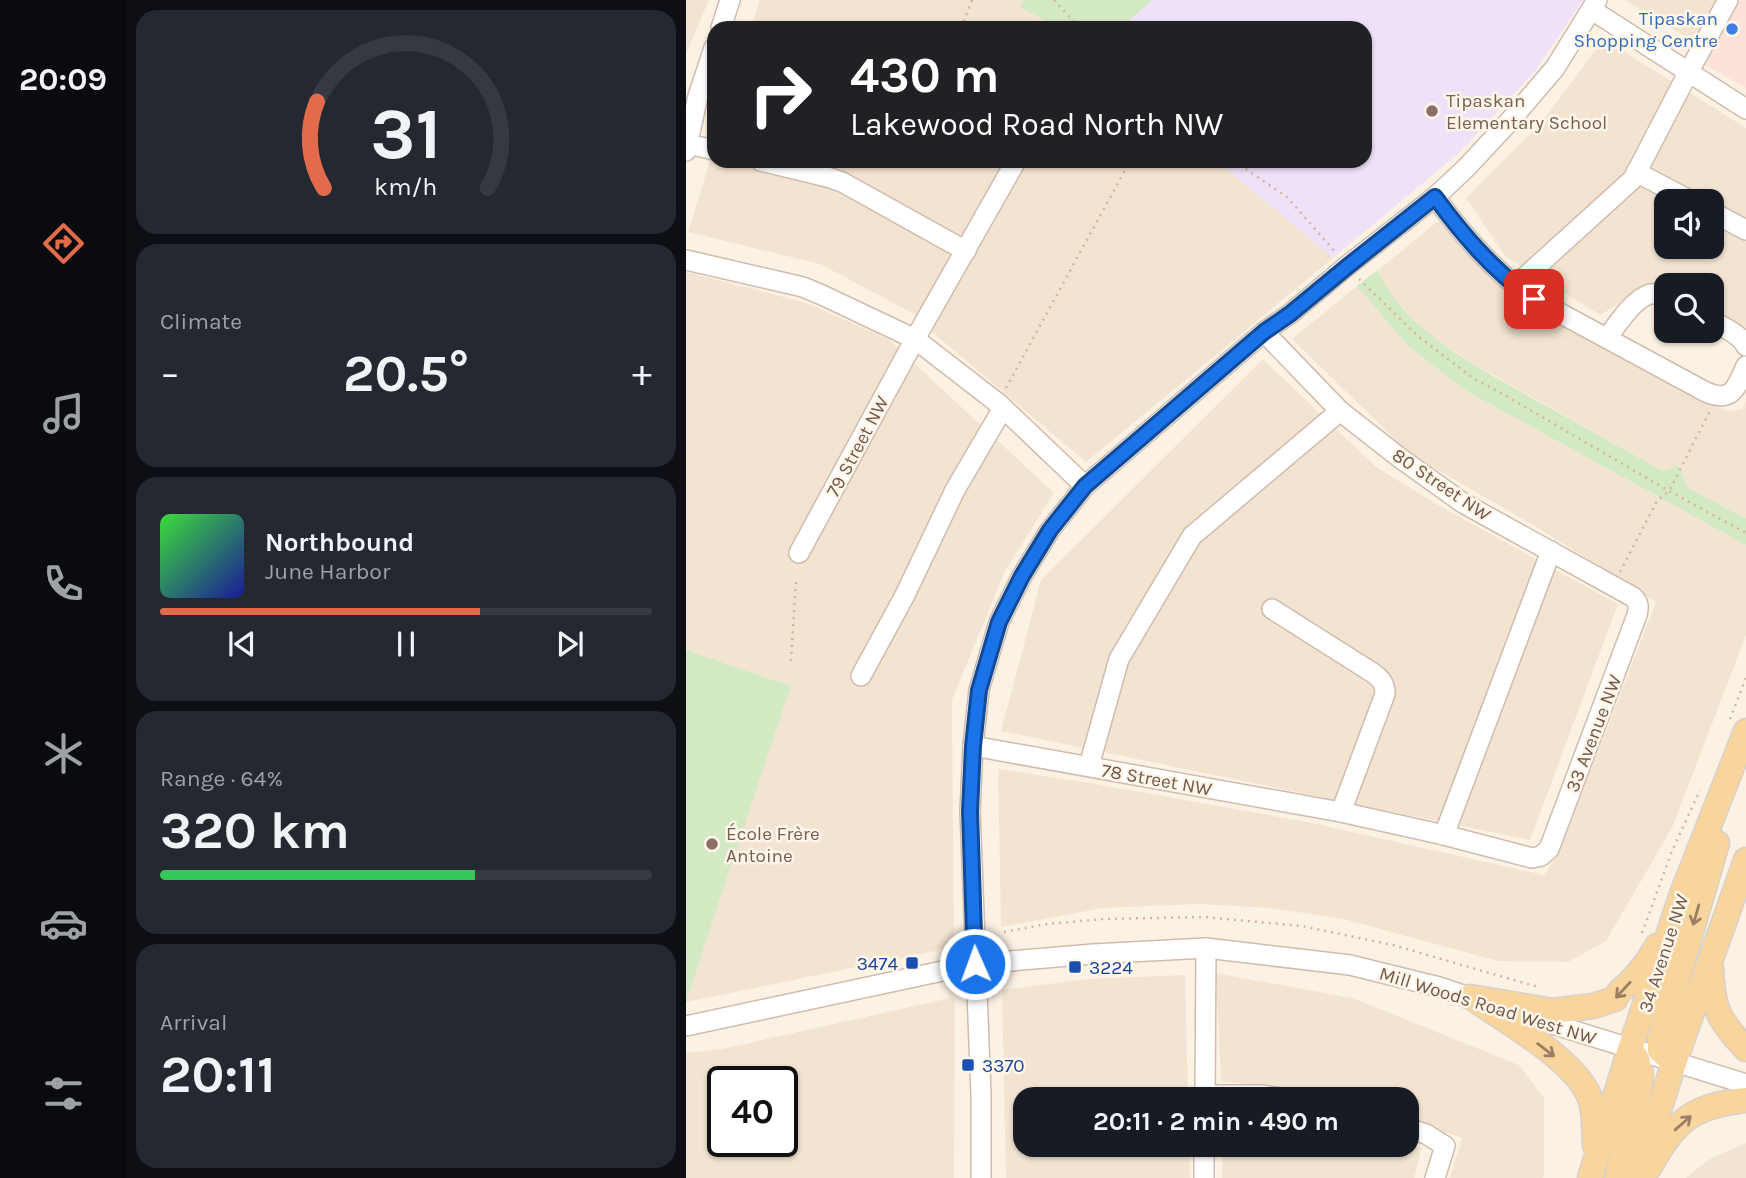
<!DOCTYPE html>
<html lang="en">
<head>
<meta charset="utf-8">
<style>
  :root { --surface:#171b24; --page:#242831; --text:#f1f3f6; --muted:#9ea1a6; --line:#363941; --accent:#e36b4b }
  body { margin:0; font-family:Karla,sans-serif; background:var(--page); color:var(--text); height:100vh; display:flex; flex-direction:column; font-size:26px; white-space:nowrap }
  * { box-sizing:border-box; margin:0 }
  p { font-size:23px; color:var(--muted) }
  .icon { flex:none; width:38px; height:38px; fill:none; stroke:currentColor; stroke-width:2; stroke-linecap:round; stroke-linejoin:round }
  .map { position:relative; flex:1; overflow:hidden }
  .drawer { display:flex; flex-direction:column; gap:10px; padding:10px; background:#0d0f14; width:560px }
  .drawer>* { flex:none }
  .guide { position:absolute; left:21px; top:21px; width:665px; height:147px; border-radius:21px; box-shadow:0 2px 5px #0004; background:#202124; color:#fff; overflow:hidden }
  .buttons { position:absolute; left:968px; top:189px; display:grid; gap:14px }
  .buttons a { display:grid; place-items:center; width:70px; height:70px; border-radius:14px; background:var(--surface); box-shadow:0 2px 5px #0004; font-size:35px }
  .speed { position:absolute; left:21px; top:1066px; display:flex; gap:14px; font-size:35px; font-weight:700; text-align:center }
  .speed>* { display:grid; place-content:center; width:91px; height:91px; border-radius:50%; background:var(--surface); box-shadow:0 2px 5px #0004; line-height:1 }
  .speed .limit { border:4px solid #111; border-radius:10px; background:#fff; color:#111 }
  .pin { position:absolute; display:grid; place-items:center; width:60px; height:60px; color:#fff; margin:-30px; border-radius:14px; box-shadow:0 4px 10px #0006 }
  .me { position:absolute; width:77px; margin:-38px; rotate:358deg; stroke-linejoin:round; filter:drop-shadow(0 0 5px #0008) }
  .turn { display:flex; align-items:center; gap:24px; height:147px; padding:0 28px; font-size:32px }
  .turn .icon { width:91px; height:91px; stroke-width:2.5 }
  .turn b { display:block; font-size:49px; line-height:60px }
  .big { font-size:52px; font-weight:700; line-height:1.1 }
  .drawer .tile { flex:1; display:flex; flex-direction:column; justify-content:center; gap:10px; min-width:0; padding:0 24px; border-radius:21px; background:var(--page) }
  .drawer .dial { align-items:center; gap:0 }
  .dial svg { height:182px; overflow:visible; fill:none; stroke:var(--line); stroke-width:7; stroke-linecap:round; text-anchor:middle }
  .dial text { fill:var(--text); stroke:none }
  .song { display:flex; align-items:center; gap:21px }
  .cover { width:84px; height:84px; border-radius:10px; background:linear-gradient(135deg,hsl(120 70% 55%),hsl(240 70% 35%)) }
  .played { height:7px; border-radius:4px; background:linear-gradient(90deg,var(--accent) 65%,var(--line) 65%) }
  .keys { display:flex; justify-content:space-around; direction:ltr }
  .heat { display:flex; justify-content:space-between; align-items:center; font-size:38px; direction:ltr }
  .charge { height:10px; border-radius:5px; background:linear-gradient(90deg,#34c759 64%,var(--line) 0) }
  .trip { position:absolute; left:327px; top:1087px; width:406px; height:70px; border-radius:21px; background:var(--surface); box-shadow:0 2px 5px #0004; font-weight:700; line-height:70px; text-align:center }
  main { display:flex; flex:1; min-height:0 }
  .tab-bar { display:flex; flex-direction:column; width:126px; justify-content:space-around; align-items:center; background:#090b0e; color:var(--muted) }
  .tab-bar .icon { width:49px; height:49px }
  .tab-bar .selected { color:var(--accent) }
  .tab-bar b { font-size:32px; color:var(--text) }
  .map>svg:first-child { display:block }
  .residential { fill:#f3e4d2; fill-rule:evenodd }
  .commercial { fill:#fce2d8 }
  .education { fill:#efe1f8 }
  .green { fill:#d3e9c3 }
  .lines { fill:none; stroke-linecap:round; stroke-linejoin:round }
  .minor-casing { stroke:#cfbcae; stroke-width:22 }
  .major-casing { stroke:#d8d0cc; stroke-width:27 }
  .path { stroke:#d5b39f; stroke-width:2.5; stroke-dasharray:2 5; stroke-linecap:butt }
  .minor { stroke:#fff; stroke-width:19 }
  .major { stroke:#f9d59e; stroke-width:24 }
  .oneway { stroke:#9b7e63 }
  .route-casing { stroke:#114b97; stroke-width:18 }
  .route { stroke:#1a73e8; stroke-width:12 }
  .shop-dot { fill:#3f7fe0; stroke:#fff6ea; stroke-width:2.5 }
  .education-dot { fill:#8d6e63; stroke:#fff6ea; stroke-width:2.5 }
  .transit-dot { fill:#1a4fb4; stroke:#fff6ea; stroke-width:2.5 }
  .labels { text-anchor:middle; stroke-width:5; stroke-linejoin:round; paint-order:stroke }
  .shop-label { font-size:19px; fill:#366cbe; stroke:#fff6ea; text-anchor:end }
  .education-label { font-size:19px; fill:#785e54; stroke:#fff6ea; text-anchor:start }
  .street-label { font-size:19px; fill:#73584a; stroke:#fff6ea }
  .transit-label { font-size:19px; fill:#164399; stroke:#fff6ea; text-anchor:start }
</style>
</head>
<body>
<main>
<nav class="tab-bar">
<b>20:09</b>
<svg class="icon selected" aria-label="directions" viewBox="0 0 24 24"><path d="M12 3l9 9-9 9-9-9zM9 14v-3h6M13 9l2 2-2 2"/></svg>
<svg class="icon" aria-label="music" viewBox="0 0 24 24"><path d="M9 18V5l10-2v13"/><circle cx="6" cy="18" r="3"/><circle cx="16" cy="16" r="3"/></svg>
<svg class="icon" aria-label="phone" viewBox="0 0 24 24"><path d="M5 4h4l2 5-3 2q2 4 5 5l2-3 5 2v4C11 20 4 13 5 4z"/></svg>
<svg class="icon" aria-label="climate" viewBox="0 0 24 24"><path d="M12 3v18M4 7l16 10M4 17L20 7"/></svg>
<svg class="icon" aria-label="car" viewBox="0 0 24 24"><path d="M5 17H2v-5l4-1 3-4h7l3 4 3 1v5h-3M9 17h6M6 11h13"/><circle cx="7" cy="17" r="2"/><circle cx="17" cy="17" r="2"/></svg>
<svg class="icon" aria-label="filters" viewBox="0 0 24 24"><path d="M4 7h16M4 17h16"/><circle cx="9" cy="7" r="2"/><circle cx="15" cy="17" r="2"/></svg>
</nav>
<section class="drawer">
<div class="tile dial"><svg viewBox="0 0 100 80">
<path d="M14 69A42 42 0 1 1 86 69"/>
<path d="M14 69A42 42 0 0 1 11 31" stroke="#e36b4b"/>
<text x="50" y="56" font-size="32" font-weight="700">31</text>
<text x="50" y="72" font-size="11">km/h</text>
</svg></div>
<div class="tile"><p>Climate</p>
<div class="heat"><a>−</a><b class="big">20.5°</b><a>+</a></div>
</div>
<div class="tile">
<div class="song"><i class="cover"></i><div><b>Northbound</b><p>June Harbor</p></div></div>
<div class="played"></div>
<div class="keys"><svg class="icon" aria-label="previous" viewBox="0 0 24 24"><path d="M18 5L8 12l10 7zM5 5v14"/></svg><svg class="icon" aria-label="pause" viewBox="0 0 24 24"><path d="M8 5v14M16 5v14"/></svg><svg class="icon" aria-label="next" viewBox="0 0 24 24"><path d="M6 5l10 7-10 7zM19 5v14"/></svg></div>
</div>
<div class="tile"><p>Range · 64%</p><b class="big">320 km</b><div class="charge"></div></div>
<div class="tile"><p>Arrival</p><b class="big">20:11</b></div>
</section>
<div class="map">
<svg width="1060" height="1178" viewBox="0 0 1060 1178">
  <rect width="100%" height="100%" fill="#fcf2e4"/>
  <g class="residential">
    <path d="M 0,0 L 23,0 L 0,54 Z"/>
    <path d="M 74,0 L 339,0 L 334,6 L 372,28 L 65,28 Z"/>
    <path d="M 939,0 L 1030,0 L 1008,42 Z"/>
    <path d="M 918,39 L 1060,128 L 1060,330 L 1026,310 L 1026,285 L 982,285 L 973,280 L 914,315 L 819,256 L 780,198 L 855,123 ZM 980,201 L 1026,201 L 1026,247 L 980,247 Z"/>
    <path d="M 28,148 L 28,161 L 531,161 L 647,258 L 400,462 L 252,337 L 228,314 L 134,264 L 2,232 Z"/>
    <path d="M 752,221 L 825,295 L 1040,411 L 1057,409 L 1060,400 L 1060,518 L 1002,488 L 977,471 L 788,364 L 738,331 L 698,287 L 691,271 Z"/>
    <path d="M 0,272 L 121,303 L 202,339 L 368,493 L 318,573 L 266,700 L 268,947 L 0,1002 L 105,686 L 0,650 Z"/>
    <path d="M 671,286 L 723,347 L 782,392 L 1060,545 L 1060,635 L 986,828 L 920,941 L 882,962 L 812,961 L 657,919 L 584,908 L 512,904 L 417,908 L 315,927 L 312,769 L 410,784 L 626,823 L 858,875 L 873,852 L 970,602 L 852,528 L 724,454 L 606,339 Z"/>
    <path d="M 577,359 L 690,467 L 759,509 L 932,604 L 844,840 L 315,731 L 355,580 Z"/>
    <path d="M 530,973 L 666,998 L 833,1065 L 858,1098 L 858,1172 L 857,1178 L 764,1178 L 776,1138 L 721,1120 L 721,1099 L 653,1099 L 632,1093 L 535,1081 Z"/>
    <path d="M 499,975 L 502,1099 L 340,1099 L 340,1144 L 503,1145 L 504,1178 L 320,1178 L 316,990 L 401,979 Z"/>
    <path d="M 269,997 L 268,1178 L 0,1178 L 0,1053 L 36,1049 ZM 37,1082 L 96,1082 L 96,1141 L 37,1141 Z"/>
    <path d="M 1060,1143 L 1060,1178 L 1000,1178 L 1022,1160 Z"/>
    <path d="M 721,1144 L 736,1148 L 728,1178 L 536,1178 L 536,1145 Z"/>
  </g>
  <path class="commercial" d="M 1052,0 L 1060,0 L 1060,88 L 1017,64 Z"/>
  <path class="education" d="M 466,0 L 897,0 L 849,71 L 775,151 L 647,258 L 531,161 L 679,161 L 679,28 L 435,28 Z"/>
  <g class="green">
    <path d="M 339,0 L 466,0 L 435,28 L 372,28 L 333,6 Z"/>
    <path d="M 691,270 C 720,333 798,370 855,403 C 896,425 936,448 977,471 L 992,465 L 1002,488 L 1060,518 L 1060,545 L 782,392 L 723,347 L 671,286 Z"/>
    <path d="M 0,650 L 105,686 L 0,1002 Z"/>
  </g>
  <g class="lines">
    <g class="minor-casing">
      <g id="minor">
        <path d="M 906,10 L 1060,109"/>
        <path d="M 35,28 L 44,0"/>
        <path d="M 2,144 L 28,150"/>
        <path d="M 0,151 L 12,96 L 28,48"/>
        <path d="M 75,161 L 141,177 L 156,182 L 280,251"/>
        <path d="M 950,172 L 1005,201"/>
        <path d="M 749,197 C 777,235 808,272 848,299 L 1018,391 C 1045,404 1050,389 1060,366"/>
        <path d="M 1026,212 L 1060,230"/>
        <path d="M 0,260 L 117,287 L 136,295 L 229,339 L 313,404 L 399,486"/>
        <path d="M 829,286 L 947,179 L 1002,73 L 1042,0"/>
        <path d="M 1026,321 C 1037,327 1054,334 1060,346"/>
        <path d="M 921,338 C 931,325 947,299 964,294 C 969,293 975,295 980,297"/>
        <path d="M 113,553 L 229,339 L 330,161"/>
        <path d="M 586,609 L 687,673 C 695,679 699,683 699,694 L 655,812"/>
        <path d="M 175,676 L 219,595 L 269,490 L 317,408"/>
        <path d="M 287,746 L 655,812 L 758,835 L 846,858 L 855,856 L 863,849 L 951,615 C 953,607 953,603 947,597 L 777,503 L 714,458 L 654,411 L 578,332"/>
        <path d="M 403,766 L 433,659 L 506,536 L 654,411"/>
        <path d="M 758,835 L 865,551"/>
        <path d="M 837,1015 L 1060,1084"/>
        <path d="M 0,1026 L 289,964 L 407,954 L 520,948 L 664,965 L 753,987 L 795,1001"/>
        <path d="M 519,1095 L 575,1095 L 602,1099"/>
        <path d="M 519,1099 L 520,948"/>
        <path d="M 721,1128 L 740,1134 L 759,1146 L 749,1178"/>
        <path d="M 295,1178 L 295,1095 L 284,811 L 287,746 L 293,690 L 313,622 L 336,576 L 364,530 L 399,486 L 578,332 L 604,314 L 661,266 L 749,197 L 780,168 L 822,123 L 869,68 L 911,0"/>
        <path d="M 518,1178 L 518,1144"/>
      </g>
    </g>
    <g class="major-casing">
      <g id="major">
        <path d="M 1025,969 C 1027,1009 1032,1020 1060,1049"/>
        <path d="M 784,997 L 867,1011 L 907,1006 L 929,999 C 932,991 938,988 944,982 C 955,971 964,959 971,946"/>
        <path d="M 791,1001 C 823,1023 894,1063 905,1101 C 909,1114 908,1131 909,1145"/>
        <path d="M 988,1063 L 974,1050 L 974,1039 L 1031,843"/>
        <path d="M 963,1168 C 989,1121 1005,1106 1060,1100"/>
        <path d="M 904,1178 L 944,1049 L 996,894 L 1060,731"/>
        <path d="M 931,1178 L 953,1090 L 955,1075 L 951,1059 L 944,1049"/>
        <path d="M 951,1178 L 988,1063 L 1060,860"/>
      </g>
    </g>
    <g class="path">
      <path d="M 368,0 L 394,28"/>
      <path d="M 275,28 L 286,0"/>
      <path d="M 548,161 L 601,197 L 650,253"/>
      <path d="M 673,279 L 732,336 L 787,378 L 822,397 L 983,491 L 1060,533"/>
      <path d="M 320,388 L 444,161"/>
      <path d="M 934,572 L 971,501 L 983,491 L 1024,411"/>
      <path d="M 105,661 L 110,581"/>
      <path d="M 1044,719 L 1060,678"/>
      <path d="M 318,932 L 361,924 L 418,919 L 518,917 L 616,926 L 707,945 L 852,987"/>
      <path d="M 956,933 L 986,851 L 1014,790"/>
    </g>
    <use href="#minor" class="minor"/>
    <use href="#major" class="major"/>
  </g>
  <defs><path id="oneway-shaft" d="M-6 0H5M1.5-3L5.5 0L1.5 3" fill="none" stroke-width="1.6" stroke-linecap="round" stroke-linejoin="round" transform="scale(1.75)"/></defs>
  <g class="oneway">
    <use href="#oneway-shaft" transform="translate(1010 915) rotate(106)"/>
    <use href="#oneway-shaft" transform="translate(937 990) rotate(133)"/>
    <use href="#oneway-shaft" transform="translate(860 1050) rotate(37)"/>
    <use href="#oneway-shaft" transform="translate(997 1123) rotate(-41)"/>
  </g>
  <g class="lines">
    <g class="route-casing">
      <path id="route" d="M 289,964 L 284,811 L 287,746 L 293,690 L 313,622 L 336,576 L 364,530 L 399,486 L 578,332 L 604,314 L 662,266 L 749,197 C 777,235 808,272 848,299"/>
    </g>
    <use href="#route" class="route"/>
  </g>
  <circle class="shop-dot" cx="1046" cy="29" r="7"/>
  <g class="education-dot">
    <circle cx="746" cy="111" r="7"/>
    <circle cx="26" cy="844" r="7"/>
  </g>
  <g class="transit-dot">
    <rect x="219" y="956" width="14" height="14" rx="3.5"/>
    <rect x="382" y="960" width="14" height="14" rx="3.5"/>
    <rect x="275" y="1058" width="14" height="14" rx="3.5"/>
  </g>
  <g class="labels">
    <g class="shop-label">
      <text x="1032" y="25">Tipaskan<tspan x="1032" dy="22">Shopping Centre</tspan></text>
    </g>
    <g class="education-label">
      <text x="760" y="107">Tipaskan<tspan x="760" dy="22">Elementary School</tspan></text>
      <text x="40" y="840">École Frère<tspan x="40" dy="22">Antoine</tspan></text>
    </g>
    <g class="street-label">
      <text transform="translate(171 446) rotate(-62)" y="7">79 Street NW</text>
      <text transform="translate(756 484) rotate(34)" y="7">80 Street NW</text>
      <text transform="translate(907 733) rotate(-69)" y="7">33 Avenue NW</text>
      <text transform="translate(471 779) rotate(10)" y="7">78 Street NW</text>
      <text transform="translate(977 953) rotate(-72)" y="7">34 Avenue NW</text>
      <text transform="translate(802 1005) rotate(17)" y="7">Mill Woods Road West NW</text>
    </g>
    <g class="transit-label">
      <text x="212" y="970" text-anchor="end">3474</text>
      <text x="403" y="974">3224</text>
      <text x="296" y="1072">3370</text>
    </g>
  </g>
</svg>
<div class="buttons">
<a><svg class="icon" aria-label="sound" viewBox="0 0 24 24"><path d="M4 9h4l5-4v14l-5-4H4zM17 9q2 3 0 6"/></svg></a>
<a><svg class="icon" aria-label="search" viewBox="0 0 24 24"><circle cx="10" cy="10" r="6"/><path d="M15 15l6 6"/></svg></a>
</div>
<div class="speed"><div class="limit">40</div></div>
<div class="pin" style="left:848px;top:299px;background:#d93025"><svg class="icon" aria-label="arrive" viewBox="0 0 24 24"><path d="M6 21V4h12l-3 4 3 4H6"/></svg></div>
<svg class="me" style="left:289px;top:964px" viewBox="-20 -20 40 40"><circle r="17" fill="#1a73e8" stroke="#fff" stroke-width="3"/><path d="M0-11L8 9 0 5-8 9z" fill="#fff"/></svg>
<div class="trip">20:11 · 2 min · 490 m</div>
<div class="guide">
<div class="turn"><svg class="icon" aria-label="right" viewBox="0 0 24 24"><path d="M7 20v-9h11M14 6l5 5-5 5"/></svg><div><b>430 m</b>Lakewood Road North NW</div></div>
</div>
</div>
</main>
</body>
</html>
